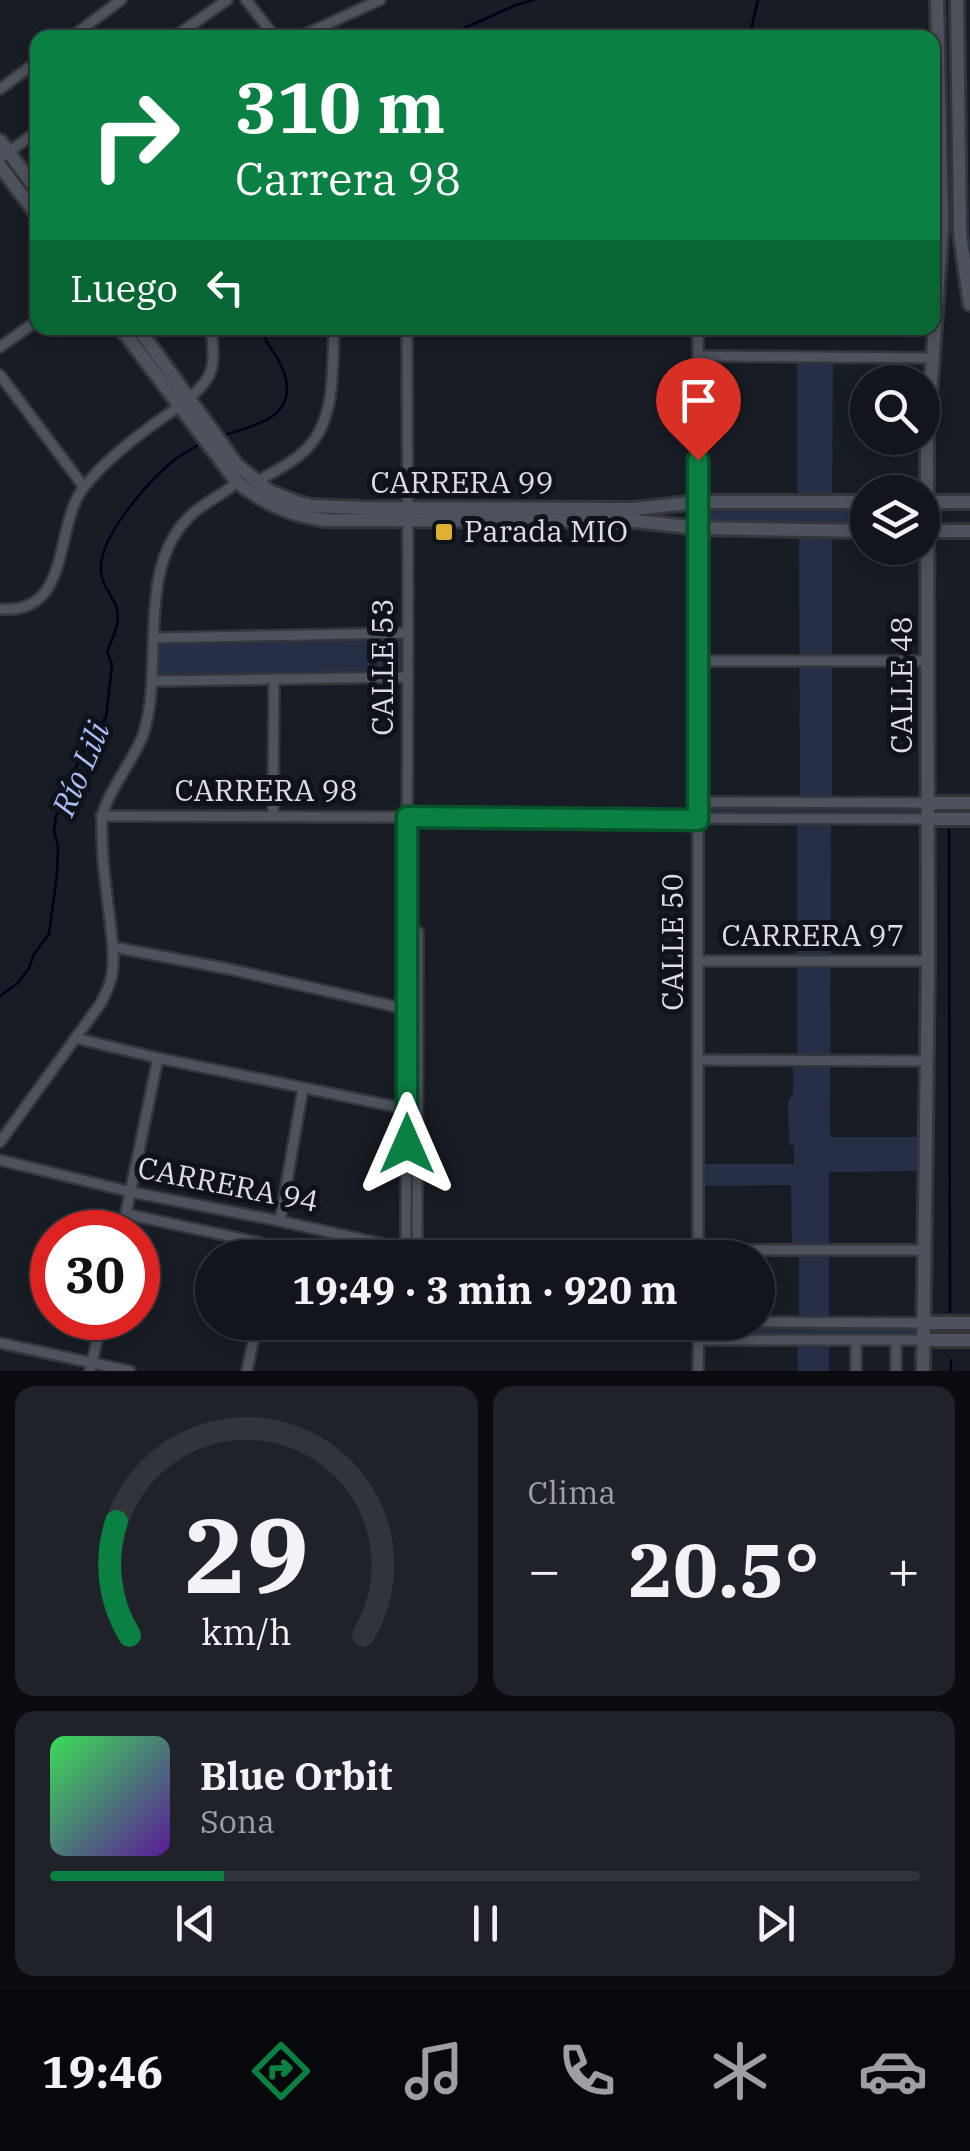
<!DOCTYPE html>
<html lang="es">
<head>
<meta charset="utf-8">
<style>
  :root { --surface:#12151b; --page:#1f2228; --text:#f1f3f6; --muted:#9c9fa3; --line:#31343a; --accent:#0b8043 }
  body { margin:0; font-family:"IBM Plex Serif",serif; background:var(--page); color:var(--text); height:100vh; display:flex; flex-direction:column; font-size:38px; white-space:nowrap }
  * { box-sizing:border-box; margin:0 }
  p { font-size:32px; color:var(--muted) }
  .icon { flex:none; width:55px; height:55px; fill:none; stroke:currentColor; stroke-width:2; stroke-linecap:round; stroke-linejoin:round }
  .map { position:relative; height:1371px; overflow:hidden }
  .details { display:flex; flex-direction:column; gap:15px; padding:15px; background:#0a0c0f; flex:1 }
  .details>* { flex:none }
  .hud { position:absolute; left:30px; top:30px; width:910px; height:305px; border-radius:20px; box-shadow:0 5px 15px #0003,0 0 0 2px var(--line); background:#0b8043; color:#fff; overflow:hidden }
  .buttons { position:absolute; left:850px; top:365px; display:grid; gap:20px }
  .buttons a { display:grid; place-items:center; width:90px; height:90px; border-radius:50%; background:var(--surface); box-shadow:0 5px 15px #0003,0 0 0 2px var(--line); font-size:50px }
  .speed { position:absolute; left:30px; top:1210px; display:flex; gap:20px; font-size:50px; font-weight:700; text-align:center }
  .speed>* { display:grid; place-content:center; width:130px; height:130px; border-radius:50%; background:var(--surface); box-shadow:0 5px 15px #0003,0 0 0 2px var(--line); line-height:1 }
  .speed .limit { border:15px solid #d22; background:#fff; color:#111 }
  .pin { position:absolute; display:grid; place-items:center; width:85px; height:85px; color:#fff; margin:-102px -42px; border-radius:50% 50% 50% 0; rotate:-45deg; box-shadow:0 0 10px #0007 }
  .pin .icon { rotate:45deg }
  .me { position:absolute; width:110px; margin:-55px; rotate:0deg; stroke-linejoin:round; filter:drop-shadow(0 0 8px #0008) }
  .turn { display:flex; align-items:center; gap:35px; height:210px; padding:0 40px; font-size:45px }
  .turn .icon { width:130px; height:130px; stroke-width:2.5 }
  .turn b { display:block; font-size:70px; line-height:85px }
  .then { display:flex; align-items:center; height:95px; padding:0 40px; background:#0003; gap:20px; font-size:38px }
  .big { font-size:75px; font-weight:700; line-height:1.1 }
  .details .tile { flex:1; display:flex; flex-direction:column; justify-content:center; gap:15px; min-width:0; padding:0 35px; border-radius:20px; background:var(--page) }
  .details .dial { align-items:center; gap:0 }
  .dial svg { height:260px; overflow:visible; fill:none; stroke:var(--line); stroke-width:7; stroke-linecap:round; text-anchor:middle }
  .dial text { fill:var(--text); stroke:none }
  .song { display:flex; align-items:center; gap:30px }
  .cover { width:120px; height:120px; border-radius:15px; background:linear-gradient(135deg,hsl(130 70% 55%),hsl(270 70% 35%)) }
  .played { height:10px; border-radius:5px; background:linear-gradient(90deg,var(--accent) 20%,var(--line) 20%) }
  .keys { display:flex; justify-content:space-around; direction:ltr }
  .heat { display:flex; justify-content:space-between; align-items:center; font-size:55px; direction:ltr }
  .details .tiles { flex:1; display:grid; gap:15px; grid-template-columns:1fr 1fr }
  .tile:last-child { grid-column:span 2 }
  .trip { position:absolute; left:195px; top:1240px; width:580px; height:100px; border-radius:50px; background:var(--surface); box-shadow:0 5px 15px #0003,0 0 0 2px var(--line); font-weight:700; line-height:100px; text-align:center }
  .dock { display:flex; height:160px; justify-content:space-around; align-items:center; background:#07080b; color:var(--muted) }
  .dock .icon { width:70px; height:70px }
  .dock .active { color:var(--accent) }
  .dock b { font-size:45px; color:var(--text) }
  .map>svg:first-child { display:block }
  .green { fill:#272f46 }
  .lines { fill:none; stroke-linecap:round; stroke-linejoin:round }
  .stream { stroke:#01001d; stroke-width:2.5 }
  .street-casing { stroke:#34363c; stroke-width:14 }
  .secondary-casing { stroke:#34363c; stroke-width:18 }
  .street { stroke:#4d525c; stroke-width:9 }
  .secondary { stroke:#4d525c; stroke-width:12 }
  .route-casing { stroke:#07532c; stroke-width:25 }
  .route { stroke:#0b8043; stroke-width:18 }
  .poi-dot { fill:#ddb133; stroke:#0f121b; stroke-width:4 }
  .labels { text-anchor:middle; stroke-width:10; stroke-linejoin:round; paint-order:stroke }
  .street-label { font-size:30px; fill:#dcdee4; stroke:#0f121b }
  .poi-label { font-size:30px; fill:#dcdee4; stroke:#0f121b; text-anchor:start }
  .water-label { font-size:32px; font-style:italic; fill:#aabff5; stroke:#0f121b }
</style>
</head>
<body>
<div class="map">
<svg width="970" height="1371" viewBox="0 0 970 1371">
  <rect width="100%" height="100%" fill="#181c24"/>
  <g class="green">
    <path d="M 797,357 L 833,357 L 832,502 L 797,502 Z"/>
    <path d="M 709,509 L 867,509 L 867,523 L 711,523 L 703,518 L 704,514 Z"/>
    <path d="M 799,531 L 832,531 L 832,802 L 970,803 L 970,819 L 831,820 L 830,1137 L 926,1137 L 926,1171 L 829,1172 L 829,1321 L 970,1323 L 970,1340 L 829,1341 L 829,1371 L 798,1371 L 797,1341 L 699,1340 L 699,1323 L 799,1322 L 799,1251 L 792,1250 L 791,1185 L 698,1186 L 698,1164 L 794,1164 L 794,1145 L 789,1145 L 788,1101 L 793,1094 L 793,1068 L 797,1061 L 797,820 L 698,820 L 698,802 L 800,802 Z"/>
    <path d="M 408,633 L 408,677 L 153,681 L 155,638 Z"/>
  </g>
  <g class="lines">
    <g class="stream">
      <path d="M 442,38 L 516,5 L 534,0"/>
      <path d="M 749,38 L 758,0"/>
      <path d="M 221,436 C 259,424 305,416 280,363 C 273,349 266,346 262,328"/>
      <path d="M 949,830 L 950,1312"/>
      <path d="M 0,996 L 19,982 L 29,968 L 34,954 L 49,934 L 57,874 L 58,846 L 54,831 L 56,816 L 68,797 L 75,769 L 87,746 L 106,717 L 112,665 L 107,651 C 113,637 122,621 116,606 C 111,593 102,586 101,571 C 98,537 148,482 173,461 C 181,454 191,450 200,444"/>
      <path d="M 951,1360 L 951,1371"/>
    </g>
    <g class="street-casing">
      <g id="street">
        <path d="M 246,0 L 276,38"/>
        <path d="M 70,38 L 121,0"/>
        <path d="M 173,38 L 227,0"/>
        <path d="M 297,38 L 380,0"/>
        <path d="M 0,89 L 38,61"/>
        <path d="M 0,158 L 38,131"/>
        <path d="M 698,328 L 698,1258"/>
        <path d="M 0,347 L 38,320"/>
        <path d="M 698,356 L 934,358"/>
        <path d="M 0,375 L 84,487"/>
        <path d="M 190,397 C 218,375 214,360 211,328"/>
        <path d="M 256,482 C 271,473 289,465 302,453 C 337,424 332,369 334,328"/>
        <path d="M 0,609 C 73,615 53,527 84,487 C 108,457 148,427 180,406"/>
        <path d="M 155,638 L 408,633"/>
        <path d="M 697,661 L 926,661"/>
        <path d="M 153,681 L 408,677"/>
        <path d="M 698,802 L 928,803"/>
        <path d="M 273,815 L 274,679"/>
        <path d="M 101,816 L 928,819"/>
        <path d="M 113,947 L 229,969 L 406,1009"/>
        <path d="M 698,961 L 928,961"/>
        <path d="M 75,1038 L 158,1058 L 407,1109"/>
        <path d="M 698,1060 L 927,1061"/>
        <path d="M 0,1142 L 101,1003 C 105,994 111,984 112,974 C 115,957 112,938 110,921 C 106,888 101,854 102,821 C 102,798 136,758 144,732 C 164,665 136,571 188,518 C 202,503 222,496 237,482"/>
        <path d="M 0,1160 L 131,1192 L 280,1221 L 446,1258"/>
        <path d="M 126,1214 L 261,1243"/>
        <path d="M 280,1221 L 303,1088"/>
        <path d="M 122,1232 L 158,1058"/>
        <path d="M 406,1248 L 408,589 L 407,328"/>
        <path d="M 698,1250 L 925,1250"/>
        <path d="M 417,1251 L 418,932"/>
        <path d="M 758,1322 L 924,1323"/>
        <path d="M 699,1340 L 923,1340"/>
        <path d="M 856,1340 L 856,1371"/>
        <path d="M 896,1340 L 896,1371"/>
        <path d="M 0,1343 L 130,1371"/>
        <path d="M 90,1371 L 102,1318"/>
        <path d="M 247,1371 L 257,1322"/>
        <path d="M 698,1371 L 699,1322"/>
      </g>
    </g>
    <g class="secondary-casing">
      <g id="secondary">
        <path d="M 957,0 L 960,234 L 970,304"/>
        <path d="M 0,141 L 38,191"/>
        <path d="M 0,166 L 38,216"/>
        <path d="M 121,328 L 237,482 C 265,504 292,516 326,520 L 635,521 L 698,528 L 868,531"/>
        <path d="M 138,328 L 237,465 L 269,491 L 296,502 L 311,506 L 363,508 L 634,509 L 698,502 L 868,502"/>
        <path d="M 923,502 L 970,502"/>
        <path d="M 922,531 L 970,531"/>
        <path d="M 928,803 L 970,803"/>
        <path d="M 928,819 L 970,819"/>
        <path d="M 924,1323 L 970,1323"/>
        <path d="M 923,1340 L 970,1340"/>
        <path d="M 923,1371 L 928,961 L 927,440 L 942,226 L 937,0"/>
      </g>
    </g>
    <use href="#street" class="street"/>
    <use href="#secondary" class="secondary"/>
  </g>
  <g class="lines">
    <g class="route-casing">
      <path id="route" d="M 407,1144 L 407,817 L 698,820 L 698,460"/>
    </g>
    <use href="#route" class="route"/>
  </g>
  <rect class="poi-dot" x="434" y="522" width="20" height="20" rx="5"/>
  <g class="labels">
    <g class="street-label">
      <text x="462" y="493">CARRERA 99</text>
      <text transform="translate(383 667) rotate(-90)" y="10">CALLE 53</text>
      <text transform="translate(902 685) rotate(-90)" y="10">CALLE 48</text>
      <text x="266" y="801">CARRERA 98</text>
      <text x="813" y="946">CARRERA 97</text>
      <text transform="translate(673 942) rotate(-90)" y="10">CALLE 50</text>
      <text transform="translate(228 1185) rotate(11)" y="10">CARRERA 94</text>
    </g>
    <g class="poi-label">
      <text x="464" y="542">Parada MIO</text>
    </g>
    <g class="water-label">
      <text transform="translate(81 769) rotate(-67)" y="11">Río Lili</text>
    </g>
  </g>
</svg>
<div class="buttons">
<a><svg class="icon" aria-label="search" viewBox="0 0 24 24"><circle cx="10" cy="10" r="6"/><path d="M15 15l6 6"/></svg></a>
<a><svg class="icon" aria-label="layers" viewBox="0 0 24 24"><path d="M12 4l9 5-9 5-9-5zM3 14l9 5 9-5"/></svg></a>
</div>
<div class="speed"><div class="limit">30</div></div>
<div class="pin" style="left:698px;top:460px;background:#d93025"><svg class="icon" aria-label="arrive" viewBox="0 0 24 24"><path d="M6 21V4h12l-3 4 3 4H6"/></svg></div>
<svg class="me" style="left:407px;top:1144px" viewBox="-20 -20 40 40"><path d="M0-17L14 15 0 8-14 15z" fill="#0b8043" stroke="#fff" stroke-width="4"/></svg>
<div class="trip">19:49 · 3 min · 920 m</div>
<div class="hud">
<div class="turn"><svg class="icon" aria-label="right" viewBox="0 0 24 24"><path d="M7 20v-9h11M14 6l5 5-5 5"/></svg><div><b>310 m</b>Carrera 98</div></div>
<div class="then">Luego<svg class="icon" aria-label="left" viewBox="0 0 24 24"><path d="M17 20v-9H6M10 6l-5 5 5 5"/></svg></div>
</div>
</div>
<section class="details">
<div class="tiles">
<div class="tile dial"><svg viewBox="0 0 100 80">
<path d="M14 69A42 42 0 1 1 86 69"/>
<path d="M14 69A42 42 0 0 1 10 34" stroke="#0b8043"/>
<text x="50" y="56" font-size="32" font-weight="700">29</text>
<text x="50" y="72" font-size="11">km/h</text>
</svg></div>
<div class="tile"><p>Clima</p>
<div class="heat"><a>−</a><b class="big">20.5°</b><a>+</a></div>
</div>
<div class="tile">
<div class="song"><i class="cover"></i><div><b>Blue Orbit</b><p>Sona</p></div></div>
<div class="played"></div>
<div class="keys"><svg class="icon" aria-label="previous" viewBox="0 0 24 24"><path d="M18 5L8 12l10 7zM5 5v14"/></svg><svg class="icon" aria-label="pause" viewBox="0 0 24 24"><path d="M8 5v14M16 5v14"/></svg><svg class="icon" aria-label="next" viewBox="0 0 24 24"><path d="M6 5l10 7-10 7zM19 5v14"/></svg></div>
</div>
</div>
</section>
<nav class="dock">
<b>19:46</b>
<svg class="icon active" aria-label="directions" viewBox="0 0 24 24"><path d="M12 3l9 9-9 9-9-9zM9 14v-3h6M13 9l2 2-2 2"/></svg>
<svg class="icon" aria-label="music" viewBox="0 0 24 24"><path d="M9 18V5l10-2v13"/><circle cx="6" cy="18" r="3"/><circle cx="16" cy="16" r="3"/></svg>
<svg class="icon" aria-label="phone" viewBox="0 0 24 24"><path d="M5 4h4l2 5-3 2q2 4 5 5l2-3 5 2v4C11 20 4 13 5 4z"/></svg>
<svg class="icon" aria-label="climate" viewBox="0 0 24 24"><path d="M12 3v18M4 7l16 10M4 17L20 7"/></svg>
<svg class="icon" aria-label="car" viewBox="0 0 24 24"><path d="M5 17H2v-5l4-1 3-4h7l3 4 3 1v5h-3M9 17h6M6 11h13"/><circle cx="7" cy="17" r="2"/><circle cx="17" cy="17" r="2"/></svg>
</nav>
</body>
</html>
